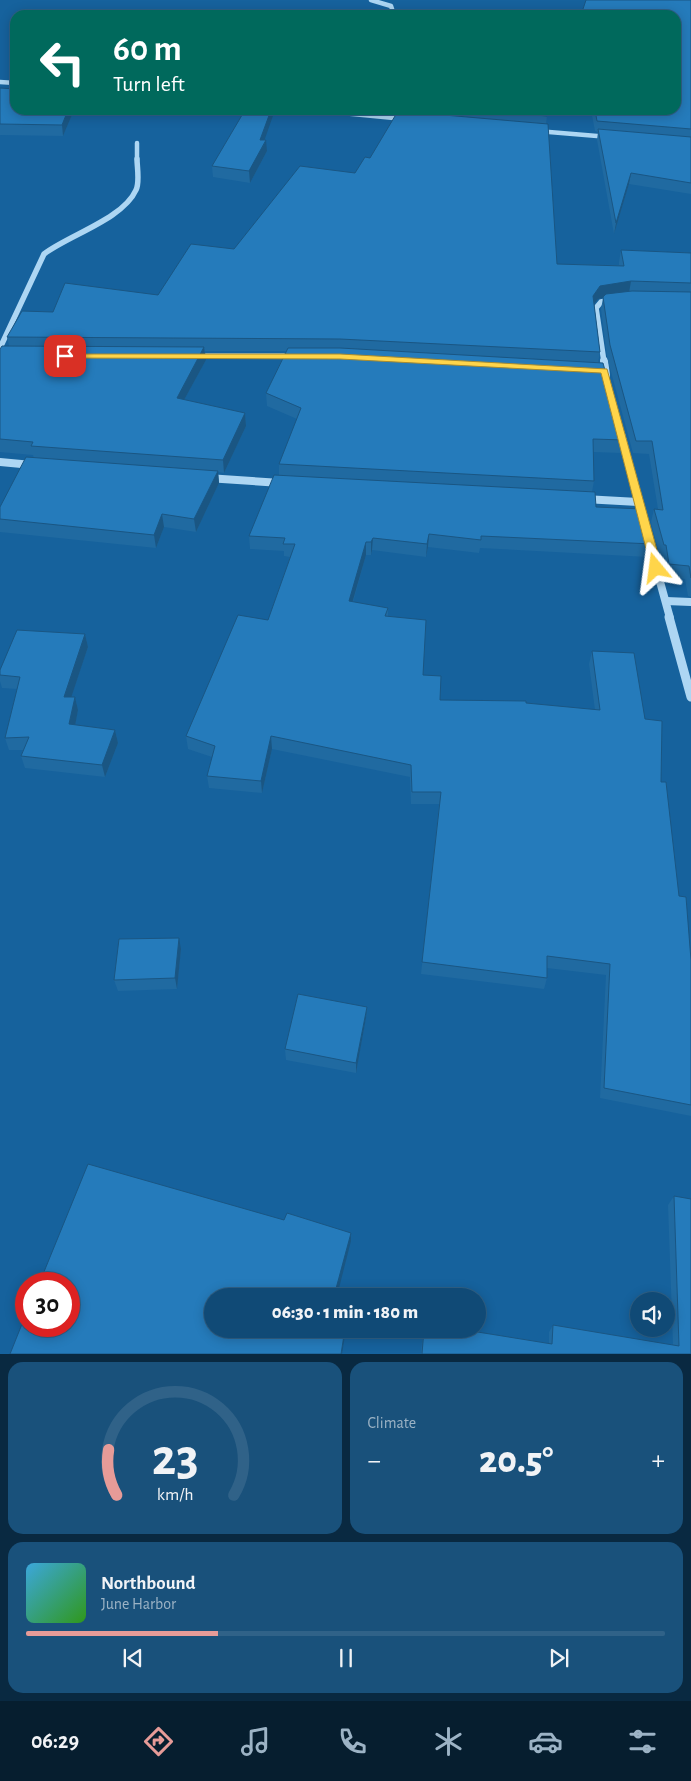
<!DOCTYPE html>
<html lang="en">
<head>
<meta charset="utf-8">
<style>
  :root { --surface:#104a76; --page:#19517b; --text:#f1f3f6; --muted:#9cb3c5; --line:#306288; --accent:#e69b98 }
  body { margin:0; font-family:"Alegreya Sans",sans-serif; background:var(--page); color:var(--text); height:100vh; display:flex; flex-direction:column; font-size:19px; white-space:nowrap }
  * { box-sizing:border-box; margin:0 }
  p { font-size:16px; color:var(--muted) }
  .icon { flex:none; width:28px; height:28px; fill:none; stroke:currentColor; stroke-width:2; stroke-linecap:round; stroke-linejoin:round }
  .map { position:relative; height:1354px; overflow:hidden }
  .panel { display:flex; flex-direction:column; gap:8px; padding:8px; background:#092941; flex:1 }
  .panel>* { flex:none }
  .hud { position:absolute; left:10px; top:10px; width:671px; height:105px; border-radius:15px; box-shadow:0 2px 12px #0003,0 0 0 1px var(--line); background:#00695c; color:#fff; overflow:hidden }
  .tools { position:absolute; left:630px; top:1292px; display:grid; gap:10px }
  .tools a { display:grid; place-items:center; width:45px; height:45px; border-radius:50%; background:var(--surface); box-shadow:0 2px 12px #0003,0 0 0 1px var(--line); font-size:25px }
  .speed { position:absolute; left:15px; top:1272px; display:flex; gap:10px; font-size:25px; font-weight:700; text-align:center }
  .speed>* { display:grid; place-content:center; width:65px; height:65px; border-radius:50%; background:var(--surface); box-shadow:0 2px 12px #0003,0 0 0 1px var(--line); line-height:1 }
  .speed .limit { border:8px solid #d22; background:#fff; color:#111 }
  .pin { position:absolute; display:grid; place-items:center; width:42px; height:42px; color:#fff; margin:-21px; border-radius:10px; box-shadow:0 2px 8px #0006 }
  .me { position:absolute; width:55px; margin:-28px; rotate:344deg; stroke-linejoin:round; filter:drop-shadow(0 0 4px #0008) }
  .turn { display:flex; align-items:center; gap:18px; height:105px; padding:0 20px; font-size:22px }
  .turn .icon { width:65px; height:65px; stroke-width:2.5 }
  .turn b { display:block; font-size:35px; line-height:42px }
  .big { font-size:38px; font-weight:800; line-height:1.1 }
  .panel .widget { flex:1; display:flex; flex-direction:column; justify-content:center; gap:8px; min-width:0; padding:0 18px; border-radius:15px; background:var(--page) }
  .panel .dial { align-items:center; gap:0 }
  .dial svg { height:130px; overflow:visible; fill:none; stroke:var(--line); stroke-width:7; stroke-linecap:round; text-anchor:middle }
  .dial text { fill:var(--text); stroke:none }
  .song { display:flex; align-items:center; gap:15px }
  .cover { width:60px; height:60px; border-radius:8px; background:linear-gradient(135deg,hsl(200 70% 55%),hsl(110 70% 35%)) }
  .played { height:5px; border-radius:2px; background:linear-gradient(90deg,var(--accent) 30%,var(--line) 30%) }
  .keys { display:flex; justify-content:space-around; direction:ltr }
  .heat { display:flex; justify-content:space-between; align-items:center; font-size:28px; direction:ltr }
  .panel .tiles { flex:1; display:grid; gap:8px; grid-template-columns:1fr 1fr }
  .widget:last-child { grid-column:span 2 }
  .trip { position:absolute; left:204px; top:1288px; width:282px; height:50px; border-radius:25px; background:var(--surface); box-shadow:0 2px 12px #0003,0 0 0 1px var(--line); font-weight:800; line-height:50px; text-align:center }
  .tab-bar { display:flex; height:80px; justify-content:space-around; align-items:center; background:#061e2f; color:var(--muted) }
  .tab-bar .icon { width:35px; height:35px }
  .tab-bar .selected { color:var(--accent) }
  .tab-bar b { font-size:22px; color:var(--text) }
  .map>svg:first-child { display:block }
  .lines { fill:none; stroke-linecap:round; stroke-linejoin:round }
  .minor-far3 { stroke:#add6f3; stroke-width:4.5 }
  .minor-far2 { stroke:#add6f3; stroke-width:5.5 }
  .minor-far1 { stroke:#add6f3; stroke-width:8 }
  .minor { stroke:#add6f3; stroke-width:9 }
  .wall { fill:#206aa1 }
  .shaded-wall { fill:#1a5683 }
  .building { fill:#257bbb; stroke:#1a5683 }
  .route { fill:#ffd54a; stroke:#a68a30 }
</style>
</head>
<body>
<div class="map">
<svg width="691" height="1354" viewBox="0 0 691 1354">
  <rect width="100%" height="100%" fill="#16629d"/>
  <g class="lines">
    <g class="minor-far3">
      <path d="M 371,0 L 391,6 L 394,15"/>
      <path d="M 0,82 L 15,83"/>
      <path d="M 311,110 L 404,119"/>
      <path d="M 537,131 L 609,137"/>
      <path d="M 137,143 L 137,160"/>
    </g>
    <g class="minor-far2">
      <path d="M 0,348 L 44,254 C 69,235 123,219 136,190 C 140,182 137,167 137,159"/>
      <path d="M 195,356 L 295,356"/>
      <path d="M 604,362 L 596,308 L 601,302 L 614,299"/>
    </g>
    <g class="minor-far1">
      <path d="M 604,361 L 606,375"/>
      <path d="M 621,434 L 643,520"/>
      <path d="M 0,462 L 32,465"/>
      <path d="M 207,478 L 281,483"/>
      <path d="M 584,499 L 638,502"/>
      <path d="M 648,538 L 670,618"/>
      <path d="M 666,601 L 691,602"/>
    </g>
    <path class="minor" d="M 669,617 L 691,697"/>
  </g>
  <g class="wall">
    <path d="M 691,0 L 691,194 L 629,184 L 614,234 L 597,140 L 598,132 L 595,131 L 591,110 L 676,110 Z"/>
    <path d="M 0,88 L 15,110 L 74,110 L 63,136 L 0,135 Z"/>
    <path d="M 402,110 L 547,110 L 547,116 L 546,124 L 557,264 L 619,265 L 619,262 L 621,250 L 691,253 L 691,597 L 688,596 L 685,579 L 665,577 L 662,558 L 660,557 L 651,522 L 654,509 L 658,509 L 649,454 L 633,453 L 607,357 L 601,309 L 603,298 L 598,299 L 594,304 L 600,352 L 598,363 L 624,440 L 621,453 L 593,452 L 594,481 L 592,492 L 596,507 L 652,544 L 648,557 L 480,548 L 479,553 L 428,547 L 426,557 L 372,550 L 371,555 L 366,555 L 353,602 L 388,608 L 388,617 L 423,675 L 440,700 L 526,703 L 595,710 L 589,664 L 592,651 L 645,719 L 661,782 L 679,896 L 691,960 L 691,1116 L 600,1098 L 606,975 L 547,968 L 547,978 L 544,989 L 421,974 L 439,804 L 411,804 L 410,777 L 272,749 L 262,793 L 209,788 L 207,776 L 212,757 L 188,749 L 186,736 L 268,620 L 290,557 L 284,556 L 284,551 L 250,549 L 249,536 L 279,475 L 279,464 L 297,419 L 267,406 L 266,393 L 286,351 L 205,351 L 206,360 L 184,400 L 245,413 L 246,426 L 224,473 L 218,472 L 219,483 L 196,532 L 164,527 L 156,548 L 0,532 L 0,507 L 34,458 L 33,455 L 0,452 L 0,349 L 9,346 L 7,337 L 53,312 L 158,295 L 355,173 L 370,158 L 402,111 Z"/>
    <path d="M 264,140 L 267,151 L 250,183 L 213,177 L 212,166 Z"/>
    <path d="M 85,634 L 88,647 L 71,697 L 75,697 L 78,710 L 75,725 L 115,730 L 118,743 L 105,777 L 25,768 L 21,756 L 23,750 L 9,750 L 5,738 L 17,689 L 2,688 L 0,681 L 0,670 Z"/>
    <path d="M 181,949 L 177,989 L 118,991 L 114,980 Z"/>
    <path d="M 367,1007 L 366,1018 L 356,1073 L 286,1060 L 285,1049 Z"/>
    <path d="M 674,1196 L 691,1354 L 421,1354 L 423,1329 L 459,1329 L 549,1343 L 549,1332 L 553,1325 L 673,1345 L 668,1205 Z"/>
  </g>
  <g class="shaded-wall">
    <path d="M 68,110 L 74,110 L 63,136 L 62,125 Z"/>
    <path d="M 271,110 L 275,110 L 261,150 L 266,140 L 267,151 L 250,183 L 249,171 Z"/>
    <path d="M 631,173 L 629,184 L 614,234 L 616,223 Z"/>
    <path d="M 631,281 L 629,293 L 598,299 L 591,308 L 593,296 L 600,286 Z"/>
    <path d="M 204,347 L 206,360 L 178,411 L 177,398 Z"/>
    <path d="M 245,413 L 246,426 L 224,473 L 223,460 Z"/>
    <path d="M 218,471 L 219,483 L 196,532 L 194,519 Z"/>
    <path d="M 162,514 L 164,527 L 156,548 L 154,535 Z"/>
    <path d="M 429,534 L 428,547 L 426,557 L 427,544 Z"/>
    <path d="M 373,538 L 372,550 L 371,555 L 371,542 Z"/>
    <path d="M 366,542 L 366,555 L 349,614 L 349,601 Z"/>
    <path d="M 85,634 L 88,647 L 67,710 L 64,697 Z"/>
    <path d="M 75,697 L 78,710 L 73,737 L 69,724 Z"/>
    <path d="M 115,730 L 118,743 L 105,777 L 102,765 Z"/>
    <path d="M 271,736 L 272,749 L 262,793 L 261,781 Z"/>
    <path d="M 179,938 L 181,949 L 177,989 L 175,978 Z"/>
    <path d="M 367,1007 L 366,1018 L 356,1073 L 356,1063 Z"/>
    <path d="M 351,1233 L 351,1241 L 337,1296 L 334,1296 Z"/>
    <path d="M 345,1329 L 346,1329 L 342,1354 L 341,1354 Z"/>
  </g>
  <g class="building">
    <path d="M 586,0 L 691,0 L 691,129 L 597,121 L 595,110 L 676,110 L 676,15 L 581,15 Z"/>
    <path d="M 0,88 L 15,89 L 15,110 L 68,110 L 62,125 L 0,124 Z"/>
    <path d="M 245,110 L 271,110 L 260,140 L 266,140 L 249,171 L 212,166 Z"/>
    <path d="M 480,110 L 547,110 L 547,116 Z"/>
    <path d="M 398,111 L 548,124 L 557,264 L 624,266 L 621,250 L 691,253 L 691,283 L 631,281 L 600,286 L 593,296 L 600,352 L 340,339 L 7,337 L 22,311 L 53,312 L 65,283 L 158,295 L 191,244 L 234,249 L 300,166 L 355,173 L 365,157 L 370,158 Z"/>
    <path d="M 598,129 L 691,137 L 691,183 L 631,173 L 616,223 Z"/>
    <path d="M 632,291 L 691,292 L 691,578 L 689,566 L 669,564 L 666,545 L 664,545 L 654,509 L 663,510 L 652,441 L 636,441 L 610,345 L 603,297 L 606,294 Z"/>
    <path d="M 2,346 L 204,347 L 177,398 L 245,413 L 223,460 L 31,446 L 33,442 L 0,439 L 0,349 Z"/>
    <path d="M 288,348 L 340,348 L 603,363 L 624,440 L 593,439 L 594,481 L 279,464 L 301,408 L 266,393 Z"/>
    <path d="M 26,457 L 218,471 L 194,519 L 162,514 L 154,535 L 0,519 L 0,507 Z"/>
    <path d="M 274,475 L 595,492 L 596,507 L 642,509 L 652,544 L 481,536 L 481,540 L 429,534 L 427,544 L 373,538 L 371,542 L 366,542 L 349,601 L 388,608 L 385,616 L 426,620 L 423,675 L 441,676 L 440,700 L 526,701 L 526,703 L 600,710 L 592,651 L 634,653 L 645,719 L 662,721 L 661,782 L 666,782 L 679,896 L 686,897 L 691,960 L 691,1105 L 604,1088 L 610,964 L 547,956 L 547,978 L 422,962 L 441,792 L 412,792 L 411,765 L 271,736 L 261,781 L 207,776 L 215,746 L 186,736 L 238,615 L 268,620 L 295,544 L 283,544 L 285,538 L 249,536 Z"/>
    <path d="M 17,630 L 85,634 L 64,697 L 75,697 L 69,724 L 115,730 L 102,765 L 21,756 L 29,737 L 5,738 L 20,677 L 0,675 L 0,670 Z"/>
    <path d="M 179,938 L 175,978 L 114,980 L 119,939 Z"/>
    <path d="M 298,994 L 367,1007 L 356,1063 L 285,1049 Z"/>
    <path d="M 88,1164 L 284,1220 L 287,1213 L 351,1233 L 334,1296 L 212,1296 L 212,1329 L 345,1329 L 341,1354 L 10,1354 L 26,1314 L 26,1326 L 69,1326 L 69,1284 L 39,1284 Z"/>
    <path d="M 674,1196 L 691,1199 L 691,1354 L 422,1354 L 424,1329 L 459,1329 L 552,1344 L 553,1325 L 679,1346 Z"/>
  </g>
  <path class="route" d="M 62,354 L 340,354 L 607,369 L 662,568 L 656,572 L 651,568 L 601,373 L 340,359 L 65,358 L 60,356 Z"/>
</svg>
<div class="tools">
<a><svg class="icon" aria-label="sound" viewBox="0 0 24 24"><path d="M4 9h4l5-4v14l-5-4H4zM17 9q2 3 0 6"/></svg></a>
</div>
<div class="speed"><div class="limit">30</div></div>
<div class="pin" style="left:65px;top:356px;background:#d93025"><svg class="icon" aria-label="arrive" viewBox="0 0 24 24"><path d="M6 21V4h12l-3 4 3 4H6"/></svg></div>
<svg class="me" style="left:656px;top:568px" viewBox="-20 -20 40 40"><path d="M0-17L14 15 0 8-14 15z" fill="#ffd54a" stroke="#fff" stroke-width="4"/></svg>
<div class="trip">06:30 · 1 min · 180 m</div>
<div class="hud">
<div class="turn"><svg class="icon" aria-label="left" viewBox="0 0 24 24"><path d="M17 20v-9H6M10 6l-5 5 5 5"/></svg><div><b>60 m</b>Turn left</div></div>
</div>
</div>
<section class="panel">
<div class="tiles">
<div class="widget dial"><svg viewBox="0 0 100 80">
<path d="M14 69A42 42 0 1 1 86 69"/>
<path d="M14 69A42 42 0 0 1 9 41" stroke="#e69b98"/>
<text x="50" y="56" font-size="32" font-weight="700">23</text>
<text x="50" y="72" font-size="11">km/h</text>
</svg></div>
<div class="widget"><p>Climate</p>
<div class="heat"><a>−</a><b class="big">20.5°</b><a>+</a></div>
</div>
<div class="widget">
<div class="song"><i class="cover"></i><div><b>Northbound</b><p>June Harbor</p></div></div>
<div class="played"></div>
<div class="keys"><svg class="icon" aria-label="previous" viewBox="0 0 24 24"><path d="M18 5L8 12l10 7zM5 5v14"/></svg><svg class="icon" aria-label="pause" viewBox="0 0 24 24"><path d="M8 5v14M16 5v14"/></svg><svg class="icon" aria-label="next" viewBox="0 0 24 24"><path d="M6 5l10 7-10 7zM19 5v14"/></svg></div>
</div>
</div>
</section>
<nav class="tab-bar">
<b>06:29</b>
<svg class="icon selected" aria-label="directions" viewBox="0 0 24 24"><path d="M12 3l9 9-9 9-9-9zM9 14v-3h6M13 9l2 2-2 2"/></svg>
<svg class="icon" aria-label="music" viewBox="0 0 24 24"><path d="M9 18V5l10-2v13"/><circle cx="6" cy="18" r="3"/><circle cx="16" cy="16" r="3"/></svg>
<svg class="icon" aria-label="phone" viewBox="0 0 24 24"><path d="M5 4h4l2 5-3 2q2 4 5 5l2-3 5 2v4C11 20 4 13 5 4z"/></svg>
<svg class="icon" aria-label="climate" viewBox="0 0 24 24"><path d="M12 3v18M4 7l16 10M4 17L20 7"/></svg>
<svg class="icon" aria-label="car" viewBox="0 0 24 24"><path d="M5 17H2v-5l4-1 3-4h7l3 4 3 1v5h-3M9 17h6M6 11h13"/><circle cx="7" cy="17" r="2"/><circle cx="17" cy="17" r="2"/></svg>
<svg class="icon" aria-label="filters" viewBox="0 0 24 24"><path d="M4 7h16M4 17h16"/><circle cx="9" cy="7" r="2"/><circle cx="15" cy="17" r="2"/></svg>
</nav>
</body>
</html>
